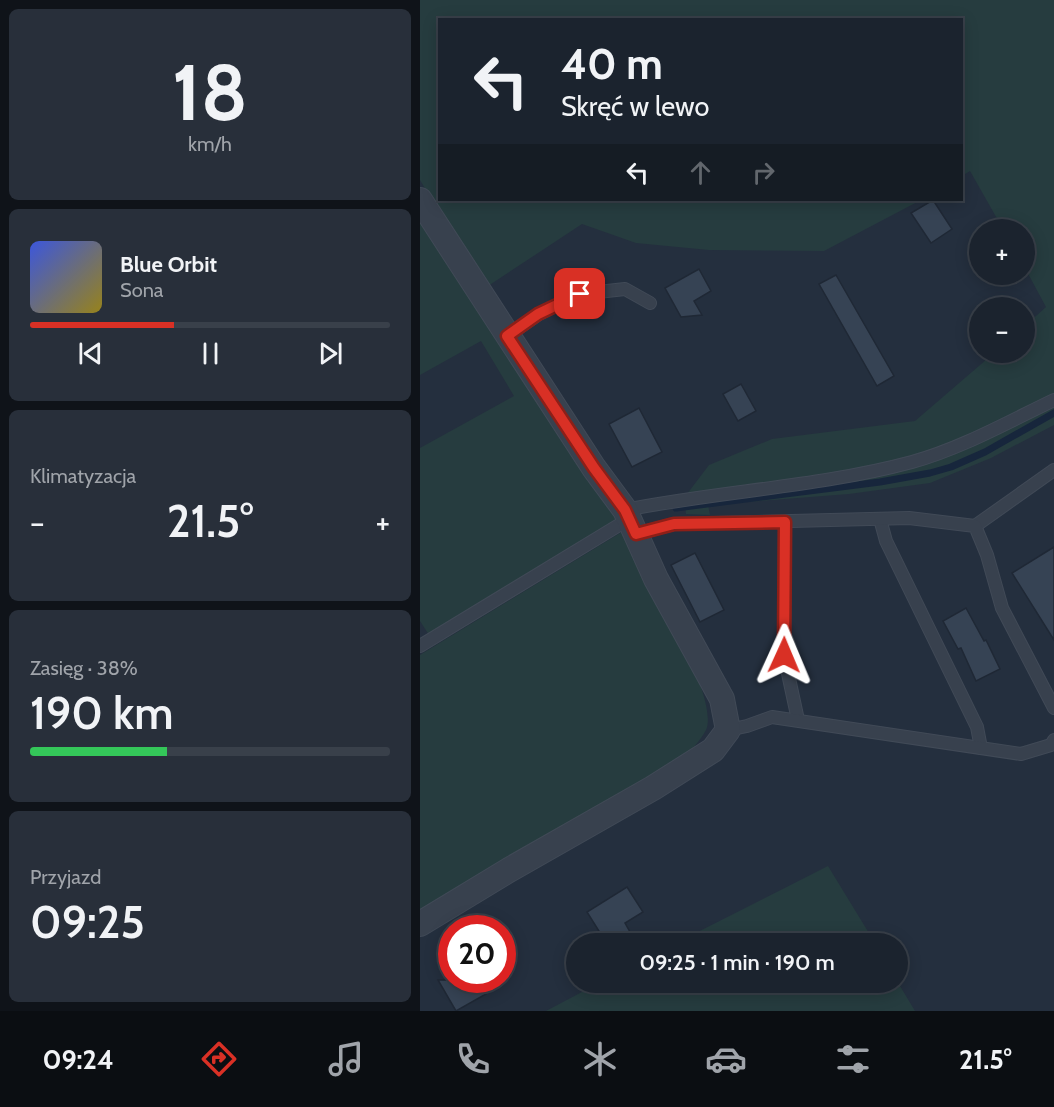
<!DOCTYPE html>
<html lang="pl">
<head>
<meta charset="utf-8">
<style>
  :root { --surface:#1b232e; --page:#282f3a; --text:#f1f3f6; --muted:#a0a4aa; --line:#39404a; --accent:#d93025 }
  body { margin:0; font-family:Cabin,sans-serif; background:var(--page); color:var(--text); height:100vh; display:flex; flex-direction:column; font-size:22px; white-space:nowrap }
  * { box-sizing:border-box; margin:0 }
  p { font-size:20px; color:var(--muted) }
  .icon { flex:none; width:33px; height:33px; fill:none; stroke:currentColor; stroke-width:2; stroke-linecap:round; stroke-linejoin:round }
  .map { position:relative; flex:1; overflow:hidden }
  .sheet { display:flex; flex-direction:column; gap:9px; padding:9px; background:#0f1319; width:420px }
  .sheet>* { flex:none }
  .hud { position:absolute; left:18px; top:18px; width:525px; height:183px; border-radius:0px; box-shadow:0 3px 15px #0003,0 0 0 2px var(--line); background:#1b232e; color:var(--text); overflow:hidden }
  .tools { position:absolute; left:549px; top:219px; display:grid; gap:12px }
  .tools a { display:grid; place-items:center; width:66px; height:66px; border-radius:50%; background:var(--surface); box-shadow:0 3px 15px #0003,0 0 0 2px var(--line); font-size:30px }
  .speed { position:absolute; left:18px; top:915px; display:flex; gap:12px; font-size:30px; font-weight:700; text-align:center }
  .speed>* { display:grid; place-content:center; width:78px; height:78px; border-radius:50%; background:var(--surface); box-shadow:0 3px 15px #0003,0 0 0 2px var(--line); line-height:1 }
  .speed .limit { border:9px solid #d22; background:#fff; color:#111 }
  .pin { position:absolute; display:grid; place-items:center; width:51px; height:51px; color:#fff; margin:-26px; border-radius:12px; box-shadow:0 3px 9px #0006 }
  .me { position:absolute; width:66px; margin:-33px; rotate:1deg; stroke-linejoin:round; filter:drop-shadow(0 0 4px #0008) }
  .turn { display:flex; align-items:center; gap:21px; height:126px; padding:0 24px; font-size:27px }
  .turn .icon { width:78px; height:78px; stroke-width:2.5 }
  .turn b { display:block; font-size:42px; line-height:51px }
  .lanes { display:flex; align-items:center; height:57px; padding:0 24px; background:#0003; justify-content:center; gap:30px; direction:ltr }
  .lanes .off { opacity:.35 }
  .big { font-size:45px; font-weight:600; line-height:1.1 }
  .sheet .tile { flex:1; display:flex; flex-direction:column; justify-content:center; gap:9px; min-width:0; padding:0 21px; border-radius:9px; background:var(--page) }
  .sheet .dial { align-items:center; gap:0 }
  .dial b { font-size:78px; line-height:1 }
  .song { display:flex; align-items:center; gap:18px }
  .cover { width:72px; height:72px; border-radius:9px; background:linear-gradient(135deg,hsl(230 70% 55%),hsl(50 70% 35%)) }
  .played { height:6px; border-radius:3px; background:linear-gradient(90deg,var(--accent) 40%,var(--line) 40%) }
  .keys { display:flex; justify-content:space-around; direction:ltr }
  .heat { display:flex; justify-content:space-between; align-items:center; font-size:33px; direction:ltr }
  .charge { height:9px; border-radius:4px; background:linear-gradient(90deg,#34c759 38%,var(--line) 0) }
  .trip { position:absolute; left:146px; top:933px; width:342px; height:60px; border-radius:30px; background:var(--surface); box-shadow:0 3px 15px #0003,0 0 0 2px var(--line); font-weight:600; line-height:60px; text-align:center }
  .dock { display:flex; height:96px; justify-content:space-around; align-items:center; background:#0b0e12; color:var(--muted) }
  .dock .icon { width:42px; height:42px }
  .dock .on { color:var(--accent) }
  .dock b { font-size:27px; color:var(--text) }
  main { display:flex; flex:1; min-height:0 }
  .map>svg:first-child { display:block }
  .green { fill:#263c3f }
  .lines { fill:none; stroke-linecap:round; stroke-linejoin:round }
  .stream { stroke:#17263c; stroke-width:7 }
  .building { fill:#364354; stroke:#1f2835; stroke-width:1.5 }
  .service-casing { stroke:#414a57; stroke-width:14 }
  .minor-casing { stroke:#414a57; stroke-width:26 }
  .service { stroke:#38414e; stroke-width:12 }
  .minor { stroke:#38414e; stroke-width:24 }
  .route-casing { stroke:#8d1f18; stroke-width:15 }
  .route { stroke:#d93025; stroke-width:10 }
</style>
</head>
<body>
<main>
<section class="sheet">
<div class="tile dial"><b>18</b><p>km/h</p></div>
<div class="tile">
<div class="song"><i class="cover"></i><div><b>Blue Orbit</b><p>Sona</p></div></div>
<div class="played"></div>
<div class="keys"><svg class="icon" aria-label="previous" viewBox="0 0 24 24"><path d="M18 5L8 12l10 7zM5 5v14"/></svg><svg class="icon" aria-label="pause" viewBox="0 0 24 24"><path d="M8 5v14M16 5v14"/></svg><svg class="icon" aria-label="next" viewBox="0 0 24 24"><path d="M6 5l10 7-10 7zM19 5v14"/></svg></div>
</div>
<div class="tile"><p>Klimatyzacja</p>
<div class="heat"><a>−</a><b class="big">21.5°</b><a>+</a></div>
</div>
<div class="tile"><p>Zasięg · 38%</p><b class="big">190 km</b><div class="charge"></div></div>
<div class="tile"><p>Przyjazd</p><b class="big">09:25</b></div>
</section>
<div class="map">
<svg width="634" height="1011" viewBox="0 0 634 1011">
  <rect width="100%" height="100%" fill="#242f3e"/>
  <g class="green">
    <path d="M 0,0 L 634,0 L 634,425 L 571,458 L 510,483 L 429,494 L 288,505 L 290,515 L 266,514 L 264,498 L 289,465 L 352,439 L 495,421 L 574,353 L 604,352 L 605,326 L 626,307 L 605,268 L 604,230 L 583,229 L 550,171 L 542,176 L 542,20 L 20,20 L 20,200 L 501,200 L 404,251 L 289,250 L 216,243 L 162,224 L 65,288 L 0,180 Z"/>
    <path d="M 2,222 L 198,518 L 9,635 L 0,621 L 0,448 L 94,396 L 61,341 L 0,375 L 0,224 Z"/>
    <path d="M 205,530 C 223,565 301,698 286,730 C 280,742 266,755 257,766 L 0,914 L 0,655 Z"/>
    <path d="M 408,866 L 455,943 L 256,943 Z"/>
    <path d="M 477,981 L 495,1011 L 126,1011 L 179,983 Z"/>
  </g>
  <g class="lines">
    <path class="stream" d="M 256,508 L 460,482 L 510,473 L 531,467 L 565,452 L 634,413"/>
  </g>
  <g class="building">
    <path d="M 513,200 L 532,229 L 511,243 L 491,213 Z"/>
    <path d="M 279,269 L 291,291 L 274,301 L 282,315 L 261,317 L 245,288 Z"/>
    <path d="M 416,275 L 474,376 L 457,386 L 399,284 Z"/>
    <path d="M 321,384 L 336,411 L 318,421 L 303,394 Z"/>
    <path d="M 219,408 L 242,452 L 212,467 L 189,424 Z"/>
    <path d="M 634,547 L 634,640 L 592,573 Z"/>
    <path d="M 275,553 L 304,610 L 280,622 L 251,565 Z"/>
    <path d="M 546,608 L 564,641 L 566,640 L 580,669 L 556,681 L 541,648 L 538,649 L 523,621 Z"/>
    <path d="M 207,887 L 223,912 L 205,923 L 210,932 L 192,944 L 187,944 L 167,912 Z"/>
    <path d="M 18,980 L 58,980 L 66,994 L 36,1011 Z"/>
  </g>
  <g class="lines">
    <g class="service-casing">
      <g id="service">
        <path d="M 87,336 L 119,314 L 160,294 L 205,289 L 230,303"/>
        <path d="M 205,510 C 300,491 399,487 492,462 C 542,448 588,422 634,400"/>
        <path d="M 460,519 L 466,541 L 557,727 L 561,748"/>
        <path d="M 365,522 L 364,655 L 378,720"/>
        <path d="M 555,526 L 634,470"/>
        <path d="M 216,534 L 254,524 L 489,518 L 555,526 L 567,555 L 582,608 L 634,708"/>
        <path d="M 0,646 L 209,519"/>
        <path d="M 308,730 L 327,726 L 352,717 L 601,754 L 631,745 L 634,740"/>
      </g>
    </g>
    <g class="minor-casing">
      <path id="minor" d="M 0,200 L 174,468 L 205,510 L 236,579 L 302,699 L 308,730 L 293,750 L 233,788 L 89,870 L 0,924"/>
    </g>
    <use href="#service" class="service"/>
    <use href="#minor" class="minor"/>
  </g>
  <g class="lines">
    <g class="route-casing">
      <path id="route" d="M 160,294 L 118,314 L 87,336 L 174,468 L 205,510 L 216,534 L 254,524 L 365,522 L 364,655"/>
    </g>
    <use href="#route" class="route"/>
  </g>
</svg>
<div class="tools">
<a>+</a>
<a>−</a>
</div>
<div class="speed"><div class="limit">20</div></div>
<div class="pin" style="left:160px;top:294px;background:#d93025"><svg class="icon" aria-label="arrive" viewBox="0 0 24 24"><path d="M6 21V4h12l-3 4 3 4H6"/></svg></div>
<svg class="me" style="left:364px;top:655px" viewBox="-20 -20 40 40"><path d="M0-17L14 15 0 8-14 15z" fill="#d93025" stroke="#fff" stroke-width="4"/></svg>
<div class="trip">09:25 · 1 min · 190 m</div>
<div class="hud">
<div class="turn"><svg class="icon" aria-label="left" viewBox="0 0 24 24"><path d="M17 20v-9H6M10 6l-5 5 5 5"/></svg><div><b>40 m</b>Skręć w lewo</div></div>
<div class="lanes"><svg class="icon" aria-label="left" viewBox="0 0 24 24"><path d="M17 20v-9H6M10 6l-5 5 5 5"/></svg><svg class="icon off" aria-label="ahead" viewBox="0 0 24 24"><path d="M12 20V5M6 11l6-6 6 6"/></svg><svg class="icon off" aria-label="right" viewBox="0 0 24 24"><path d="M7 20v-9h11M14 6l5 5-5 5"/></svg></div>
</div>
</div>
</main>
<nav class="dock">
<b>09:24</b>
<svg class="icon on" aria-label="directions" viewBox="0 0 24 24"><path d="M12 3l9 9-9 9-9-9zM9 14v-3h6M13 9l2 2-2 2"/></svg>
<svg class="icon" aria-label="music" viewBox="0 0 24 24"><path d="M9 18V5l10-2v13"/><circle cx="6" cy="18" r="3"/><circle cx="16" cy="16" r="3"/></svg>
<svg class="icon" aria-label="phone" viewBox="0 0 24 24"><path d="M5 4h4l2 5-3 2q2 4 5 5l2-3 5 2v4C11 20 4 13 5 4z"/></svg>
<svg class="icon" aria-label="climate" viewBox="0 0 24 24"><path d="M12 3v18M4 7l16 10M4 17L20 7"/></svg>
<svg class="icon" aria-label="car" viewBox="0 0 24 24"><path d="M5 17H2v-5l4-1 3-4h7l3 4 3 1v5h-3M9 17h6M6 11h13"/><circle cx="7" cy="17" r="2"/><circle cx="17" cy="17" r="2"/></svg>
<svg class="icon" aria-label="filters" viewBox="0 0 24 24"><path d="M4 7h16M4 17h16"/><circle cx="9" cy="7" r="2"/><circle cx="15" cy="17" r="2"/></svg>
<b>21.5°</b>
</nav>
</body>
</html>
